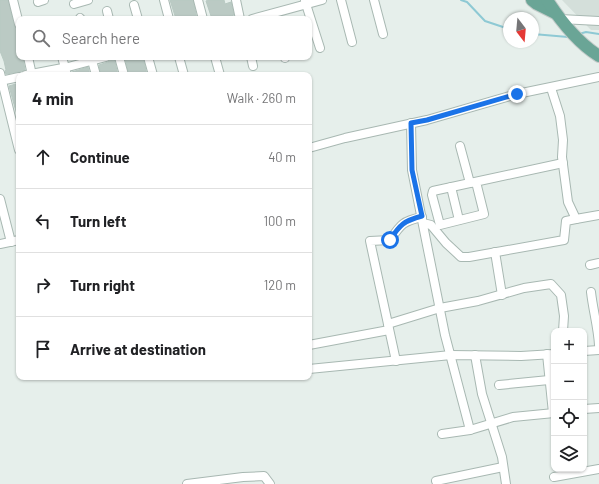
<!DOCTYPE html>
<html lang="en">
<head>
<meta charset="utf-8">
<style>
	body { margin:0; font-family:Barlow,sans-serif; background:#f6f6f6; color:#202124 }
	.controls { position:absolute; right:12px; bottom:12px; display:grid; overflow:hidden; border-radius:8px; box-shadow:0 1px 3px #0004 }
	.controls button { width:36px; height:36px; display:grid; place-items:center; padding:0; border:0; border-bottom:1px solid #e0e0e0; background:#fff; color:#202124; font:20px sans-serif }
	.compass { position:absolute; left:503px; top:12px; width:36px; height:36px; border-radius:50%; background:#fff; box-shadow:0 1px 3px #0004; rotate:164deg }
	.stop { position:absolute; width:12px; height:12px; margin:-9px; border:3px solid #1a73e8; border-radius:50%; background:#fff }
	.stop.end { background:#1a73e8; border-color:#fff; box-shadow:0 1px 4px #0008 }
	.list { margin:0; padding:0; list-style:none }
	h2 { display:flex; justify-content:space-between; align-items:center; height:52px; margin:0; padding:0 16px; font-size:17px }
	h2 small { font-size:13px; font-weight:400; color:#757577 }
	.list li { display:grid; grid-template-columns:26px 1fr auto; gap:12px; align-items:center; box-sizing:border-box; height:64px; padding:0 16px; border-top:1px solid #e0e0e0 }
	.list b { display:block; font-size:15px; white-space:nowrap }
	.list em { font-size:13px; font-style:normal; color:#757577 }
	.icon { flex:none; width:22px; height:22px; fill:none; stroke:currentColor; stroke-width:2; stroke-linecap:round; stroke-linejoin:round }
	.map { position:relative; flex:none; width:599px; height:484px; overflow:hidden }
	.search { position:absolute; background:#fff; box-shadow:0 1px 3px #0004; left:16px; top:16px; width:296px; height:44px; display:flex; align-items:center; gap:10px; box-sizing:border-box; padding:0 14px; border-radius:8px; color:#757577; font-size:15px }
	.panel { position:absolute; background:#fff; box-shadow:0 1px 3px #0004; left:16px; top:72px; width:296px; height:308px; border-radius:8px }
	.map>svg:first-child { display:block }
</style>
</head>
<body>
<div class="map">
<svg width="599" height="484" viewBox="0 0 599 484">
	<rect width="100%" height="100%" fill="#e6efeb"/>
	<path fill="#d4dfda" d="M562,0H599V30H591Z"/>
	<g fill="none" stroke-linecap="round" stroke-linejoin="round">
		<g stroke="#8ec9d4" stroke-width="2">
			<path d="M461,0L467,2L485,21L509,29"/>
			<path d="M533,34L568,37"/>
			<path d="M579,34L586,32L599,34"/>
		</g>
	</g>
	<g fill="#bbcac4" stroke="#b8c9c2">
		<path d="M0,0H8L14,25L17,29L19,36V59L23,58L25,70L21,72H18L6,74L5,71L6,70L4,61L0,51Z"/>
		<path d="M170,0H193L197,19H176Z"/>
		<path d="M208,0H224L225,4L231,2L234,15L220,19H212L206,1Z"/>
		<path d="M128,57H143L147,75H129L125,58Z"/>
		<path d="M114,58L118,75H101L99,65L108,62Z"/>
		<path d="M88,67L90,75H72V72Z"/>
		<path d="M19,83V115H17L9,86Z"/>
	</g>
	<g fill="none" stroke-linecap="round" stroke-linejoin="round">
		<defs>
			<g id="street">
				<path d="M13,0L19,24"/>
				<path d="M164,0L169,19"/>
				<path d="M198,0L203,19"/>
				<path d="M236,0L240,19"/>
				<path d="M341,0L352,42"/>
				<path d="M374,0L383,34"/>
				<path d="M305,1L320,48"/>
				<path d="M38,2L44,0"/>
				<path d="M74,4L88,0"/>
				<path d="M134,5L138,19"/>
				<path d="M107,11L109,19"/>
				<path d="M80,18L81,19"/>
				<path d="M252,19L322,0"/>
				<path d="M560,19L599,21"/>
				<path d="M28,57L32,75"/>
				<path d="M62,57L67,75"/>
				<path d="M91,57L96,75"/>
				<path d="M119,57L124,75"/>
				<path d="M148,57L153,75"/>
				<path d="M179,57L184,75"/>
				<path d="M215,57L220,75"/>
				<path d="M251,57L253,66"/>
				<path d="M285,57V58"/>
				<path d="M0,73L19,150"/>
				<path d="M26,75L68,67L106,57"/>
				<path d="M0,81L19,77"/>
				<path d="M551,88L560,116L563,140L562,157L568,202L576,219L599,215"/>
				<path d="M411,123L412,170L445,335L470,430"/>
				<path d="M460,146L470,183"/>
				<path d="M309,148L345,138L427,120L517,94L599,77"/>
				<path d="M476,182L484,214L440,225L432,195L433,191L563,163"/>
				<path d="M451,187L459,220"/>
				<path d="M0,199L11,242"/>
				<path d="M423,223L431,225L446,243L461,257H469L564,240L566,221L576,219"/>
				<path d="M0,244L19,240"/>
				<path d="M495,252L502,295"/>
				<path d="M590,265L599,263"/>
				<path d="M591,292C593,310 598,327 599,345"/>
				<path d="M388,324L440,308L478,301L524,288L551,284L561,295L564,316L563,331"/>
				<path d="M309,345L389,330"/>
				<path d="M584,351L599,350"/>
				<path d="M547,354L553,413"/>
				<path d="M475,355L482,394L502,457L506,484"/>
				<path d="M396,361L370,241L390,240C401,224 403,221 422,217"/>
				<path d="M309,369L451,355L521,356L554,354"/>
				<path d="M499,385L549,380"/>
				<path d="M584,409L599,408"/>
				<path d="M442,434L470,430L513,417L554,413"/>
				<path d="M554,477L599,469"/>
				<path d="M436,481L503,467"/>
				<path d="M187,484L243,477L264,476L270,484"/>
			</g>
			<g id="primary">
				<path d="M532,0L537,4L555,13"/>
				<path d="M547,0C560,20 578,43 599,56"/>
			</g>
		</defs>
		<use href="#street" stroke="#a8b8b2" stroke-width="10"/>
		<use href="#primary" stroke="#c2cac8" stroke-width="14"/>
		<use href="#street" stroke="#fff" stroke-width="8"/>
		<use href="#primary" stroke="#6aa596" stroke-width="12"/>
	</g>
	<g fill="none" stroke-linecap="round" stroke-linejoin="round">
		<path stroke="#1a73e8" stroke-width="5" d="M390,240C400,224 404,221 422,216L412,170L411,123L427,120L517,94"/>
	</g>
</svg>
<div class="controls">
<button>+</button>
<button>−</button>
<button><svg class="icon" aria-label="locate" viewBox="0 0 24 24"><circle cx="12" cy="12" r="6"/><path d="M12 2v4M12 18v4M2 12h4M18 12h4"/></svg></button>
<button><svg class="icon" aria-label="layers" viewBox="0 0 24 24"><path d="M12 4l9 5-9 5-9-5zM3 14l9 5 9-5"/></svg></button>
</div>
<svg class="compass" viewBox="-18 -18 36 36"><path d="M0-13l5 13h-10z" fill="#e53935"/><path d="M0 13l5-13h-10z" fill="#757577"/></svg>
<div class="stop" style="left:390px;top:240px"></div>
<div class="stop end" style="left:517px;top:94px"></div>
<div class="search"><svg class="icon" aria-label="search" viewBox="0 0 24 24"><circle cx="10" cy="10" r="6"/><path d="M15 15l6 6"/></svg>Search here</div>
<section class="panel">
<h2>4 min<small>Walk · 260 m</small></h2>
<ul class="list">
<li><svg class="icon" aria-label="ahead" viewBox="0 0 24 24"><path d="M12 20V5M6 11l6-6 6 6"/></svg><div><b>Continue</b></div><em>40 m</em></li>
<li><svg class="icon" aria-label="left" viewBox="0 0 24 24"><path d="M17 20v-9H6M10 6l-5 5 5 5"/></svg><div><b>Turn left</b></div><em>100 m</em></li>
<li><svg class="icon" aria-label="right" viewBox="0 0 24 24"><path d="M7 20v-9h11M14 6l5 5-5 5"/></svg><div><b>Turn right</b></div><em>120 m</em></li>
<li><svg class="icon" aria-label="arrive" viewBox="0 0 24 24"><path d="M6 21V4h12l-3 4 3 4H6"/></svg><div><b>Arrive at destination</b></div></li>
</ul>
</section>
</div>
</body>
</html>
